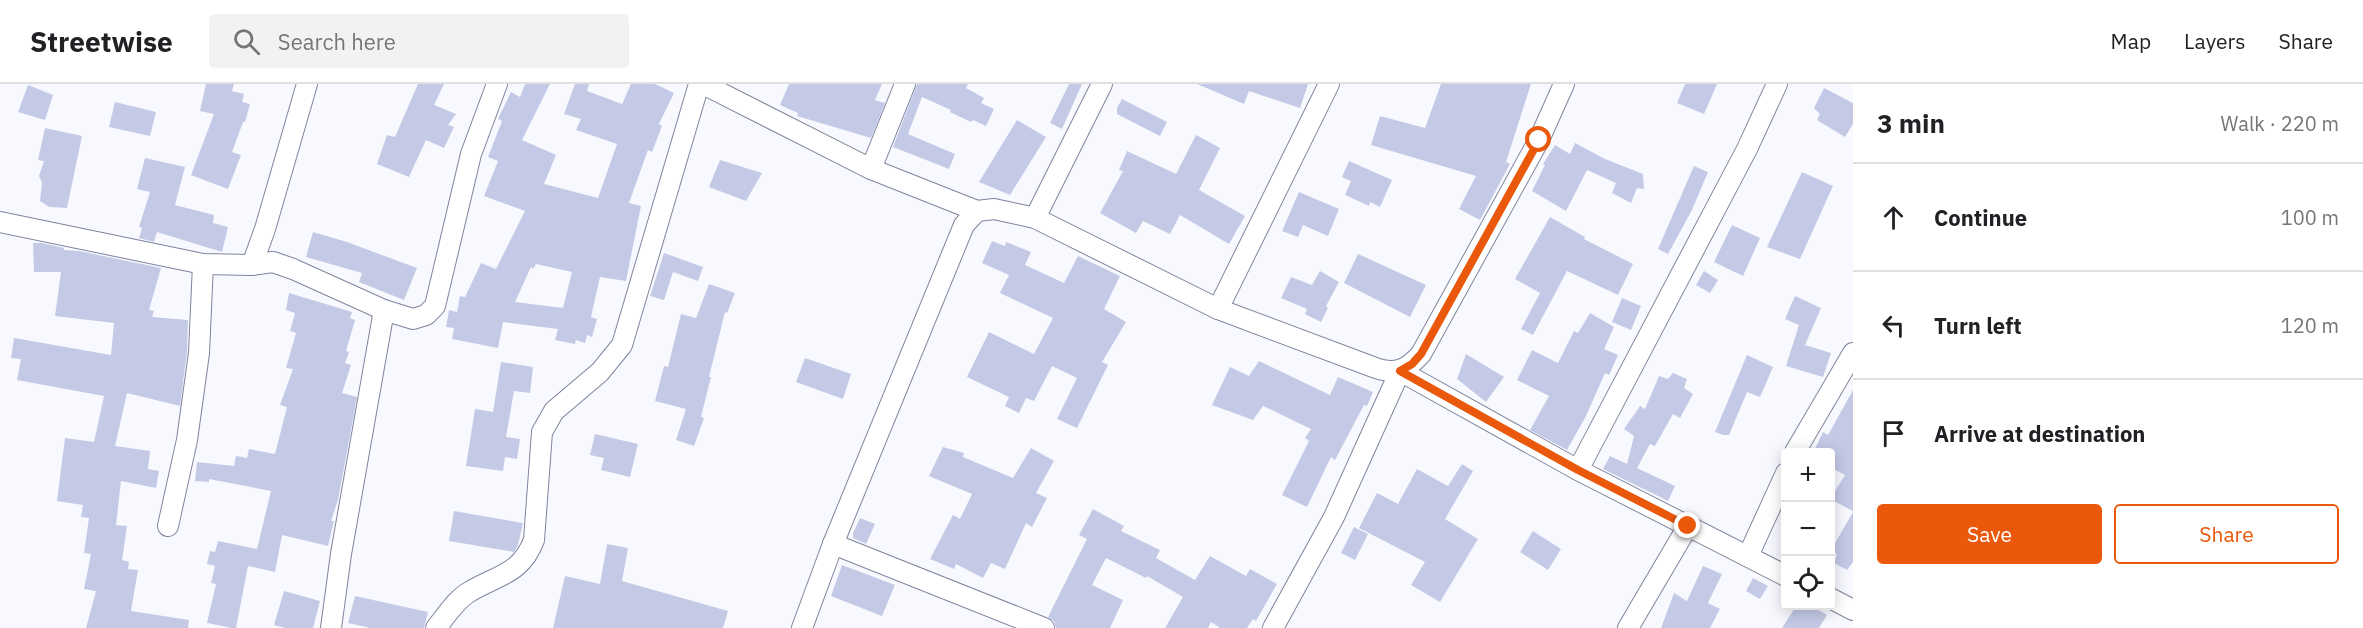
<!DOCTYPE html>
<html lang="en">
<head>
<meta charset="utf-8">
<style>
	body { margin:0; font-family:"IBM Plex Sans",sans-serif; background:#f2f2f2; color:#202124 }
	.controls { position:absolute; right:18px; bottom:18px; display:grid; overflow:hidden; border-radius:6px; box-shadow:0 3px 15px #0003 }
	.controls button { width:54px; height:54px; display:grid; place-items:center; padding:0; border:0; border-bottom:2px solid #e0e0e0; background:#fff; color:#202124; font:30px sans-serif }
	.stop { position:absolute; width:18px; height:18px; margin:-14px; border:4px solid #ea580c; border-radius:50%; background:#fff }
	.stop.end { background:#ea580c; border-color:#fff; box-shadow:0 2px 6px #0008 }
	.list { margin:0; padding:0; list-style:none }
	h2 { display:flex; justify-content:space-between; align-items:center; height:78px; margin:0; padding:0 24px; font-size:26px }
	h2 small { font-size:20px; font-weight:400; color:#757577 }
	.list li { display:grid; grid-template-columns:39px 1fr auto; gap:18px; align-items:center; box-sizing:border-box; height:108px; padding:0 24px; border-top:2px solid #e0e0e0 }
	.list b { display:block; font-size:22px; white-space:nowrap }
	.list em { font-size:20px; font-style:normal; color:#757577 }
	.actions { display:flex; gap:12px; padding:18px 24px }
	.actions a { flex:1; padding:14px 0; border:2px solid #ea580c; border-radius:6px; text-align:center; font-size:21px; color:#ea580c }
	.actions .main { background:#ea580c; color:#fff }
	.icon { flex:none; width:33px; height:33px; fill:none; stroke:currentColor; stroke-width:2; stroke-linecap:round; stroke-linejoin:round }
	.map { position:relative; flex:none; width:1853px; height:544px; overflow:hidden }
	header { display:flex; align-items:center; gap:36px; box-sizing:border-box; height:84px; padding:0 30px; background:#fff; border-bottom:2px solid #e0e0e0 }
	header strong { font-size:28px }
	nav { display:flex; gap:33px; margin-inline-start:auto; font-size:21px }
	.search { width:420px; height:54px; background:#f2f2f2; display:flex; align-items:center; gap:15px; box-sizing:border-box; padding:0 21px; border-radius:6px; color:#757577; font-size:22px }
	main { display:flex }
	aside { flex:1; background:#fff }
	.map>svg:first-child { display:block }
</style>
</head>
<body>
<header>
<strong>Streetwise</strong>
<div class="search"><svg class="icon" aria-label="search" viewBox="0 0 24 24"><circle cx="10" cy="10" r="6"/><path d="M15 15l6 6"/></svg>Search here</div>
<nav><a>Map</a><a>Layers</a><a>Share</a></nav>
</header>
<main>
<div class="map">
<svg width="1853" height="544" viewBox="0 0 1853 544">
	<rect width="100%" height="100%" fill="#f8f9ff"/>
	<g fill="#c4cae6" fill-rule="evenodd">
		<path d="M206,0H234L232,7L244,10L242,18L250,20L245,38H243L232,68L241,71L228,105L191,91L214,30L200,27Z"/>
		<path d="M418,0H444L434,21L456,30L448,41L454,43L444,64L426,56L409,93L377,80L387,51L395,53Z"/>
		<path d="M525,0H550L522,56L556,71L544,100L598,114L617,60L576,46L581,35L564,30L575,0H589L587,7L622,20L631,0H655L674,9L659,40L662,42L652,68L648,66L629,119L641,122L626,197L600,193L591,233L597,235L592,253L587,251L585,259L576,256L575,260L555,256L558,245L503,238L498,264L452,255L454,244L446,243L449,226L457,228L460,212L465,213L481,179L496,185L525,127L484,112L498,77L488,73L502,37L498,35L511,8L520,13ZM536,180L572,188L563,224L515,218L531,183L533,185Z"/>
		<path d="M789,0H882L875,16L885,19L871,54L797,32L798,29L780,21Z"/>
		<path d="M917,0H968L966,4L984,14L981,19L994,25L986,42L973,36L971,38L950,28L951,26L922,13L908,50L955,70L949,85L893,63Z"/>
		<path d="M1069,0H1082L1062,45L1050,39Z"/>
		<path d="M1197,0H1308L1300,24L1249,7L1244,20Z"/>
		<path d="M1441,0H1531L1506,78L1510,80L1480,136L1459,125L1476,92L1371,61L1380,32L1425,44Z"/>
		<path d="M1685,0H1717L1704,30L1677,19Z"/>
		<path d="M28,1L53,11L45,36L18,28Z"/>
		<path d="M1824,4L1853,19V40L1845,53L1817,36L1820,30L1814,24Z"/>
		<path d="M1122,15L1167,38L1160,52L1117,30V24Z"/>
		<path d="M115,18L156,28L150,52L109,43Z"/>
		<path d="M1017,36L1046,53L1010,111L979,98Z"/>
		<path d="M45,44L82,52L67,124L49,123L40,117L42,99L39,92L44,77L38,76Z"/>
		<path d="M1196,51L1220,64L1199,106L1245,132L1229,160L1180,131L1170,150L1143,137L1136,149L1100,129L1123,87L1119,86L1127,67L1176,90Z"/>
		<path d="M1575,59L1605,75L1643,90L1644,105L1637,104L1631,119L1612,109L1616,99L1587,86L1566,127L1532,107L1545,81L1543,80L1555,61L1570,70Z"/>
		<path d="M145,74L185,83L175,121L214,131L213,139L228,143L222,168L157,148L154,158L139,154L142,144L139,143L150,108L137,105Z"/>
		<path d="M720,76L762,89L746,117L709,103Z"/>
		<path d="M1349,77L1392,96L1380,123L1370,118L1369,122L1345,111L1351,97L1342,93Z"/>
		<path d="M1694,82L1708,88L1692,126L1668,170L1658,165Z"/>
		<path d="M1802,88L1833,102L1800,175L1767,163Z"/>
		<path d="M1299,108L1339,125L1328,152L1303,141L1298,153L1282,147Z"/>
		<path d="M1550,133L1585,153L1584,155L1633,180L1618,211L1567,187L1533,251L1521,245L1540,209L1515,195Z"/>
		<path d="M1732,141L1760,154L1743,192L1714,178Z"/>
		<path d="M313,148L347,158L417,184L404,216L359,198L362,189L306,173Z"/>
		<path d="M992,157L1005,162L1006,158L1031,168L1025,181L1064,199L1078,172L1120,192L1104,225L1126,238L1102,278L1108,281L1077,344L1057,335L1077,294L1052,282L1034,317L1026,314L1019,329L1005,322L1009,313L967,293L989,248L1034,270L1053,234L1000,209L1009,191L982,179Z"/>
		<path d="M33,159H42L64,164V166L79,167L161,184L149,226L154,227L152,233L188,236L187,268L180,322L127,309L115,362L150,367L148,385L159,387L156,404L121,397L116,441L127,442L122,476L129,478L128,485L138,486L131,527L189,536L188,544H86L96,507L84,505L91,470L84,469L89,434L81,433L83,421L57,417L65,354L94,358L104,312L17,296L21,275L11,274L14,254L111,271L114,239L55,232L61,188H34Z"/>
		<path d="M664,169L703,183L698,197L673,188L664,216L650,212Z"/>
		<path d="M1358,170L1426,201L1410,233L1344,199Z"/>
		<path d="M1320,187L1339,198L1326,222L1328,224L1321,238L1305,230L1307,225L1281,214L1291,193L1312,201Z"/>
		<path d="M1704,187L1718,196L1710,209L1696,201Z"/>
		<path d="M709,200L735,209L727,229L725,228L709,293H711L701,333L704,334L694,362L676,356L686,325L655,317L664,282L668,283L681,230L696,234Z"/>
		<path d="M289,209L352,228L350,234L355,236L346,267L349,268L345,279L351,281L342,309L357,313L338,416L331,437H334L328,462L282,451L275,488L248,482L236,544H232L207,539L216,500L211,499L215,482L207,480L210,467L215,468L218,457L257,465L271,407L209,395V398L195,397L197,378L234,382L236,372L247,374L249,365L275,370L287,323L280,321L293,285L286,284L296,249L290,247L295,229L286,226Z"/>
		<path d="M1795,212L1821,224L1805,261L1831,269L1823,293L1786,282L1799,241L1785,235Z"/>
		<path d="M1622,214L1641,222L1631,246L1612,238Z"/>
		<path d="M1590,229L1614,243L1604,265L1618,271L1609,291L1605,289L1586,332L1567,366L1530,346L1549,312L1517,296L1532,266L1558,279L1574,247L1578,249Z"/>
		<path d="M1466,270L1504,293L1486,318L1457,295Z"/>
		<path d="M1747,271L1773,283L1760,313L1747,308L1729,351H1723L1715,348Z"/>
		<path d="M805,274L851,290L843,315L796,298Z"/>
		<path d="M1259,277L1330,311L1338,293L1373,308L1367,322L1364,321L1335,376L1331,373L1307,423L1282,411L1309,357L1305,354L1311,345L1263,322L1253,336L1212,321L1230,283L1249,292Z"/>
		<path d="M501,278L533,283L530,309L514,307L506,353L520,355L517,375L505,373L503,387L466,382L475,325L493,328Z"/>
		<path d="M1673,289L1687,295L1684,304L1693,310L1680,334L1673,330L1655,362L1650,360L1637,384L1675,402L1668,417L1603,385L1610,372L1627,380L1634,352L1624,345L1640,322L1645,325L1659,292L1668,295Z"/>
		<path d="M1853,306V427L1830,415L1845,391L1830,383V369H1813L1823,348L1828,351Z"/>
		<path d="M595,350L638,360L630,393L601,386L604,374L590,371Z"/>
		<path d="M943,363L964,369L963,373L1013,394L1031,364L1054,377L1036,409L1047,414L1032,443L1026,439L1005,485L991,479L983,494L956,480L954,485L930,475L953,431L960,435L972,410L929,392Z"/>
		<path d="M1462,380L1473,387L1445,435L1478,455L1440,518L1411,501L1425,478L1359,444L1377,409L1398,420L1417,385L1448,402Z"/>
		<path d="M1093,425L1124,442L1121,447L1160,466L1156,474L1195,496L1210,472L1246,492L1250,485L1277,500L1256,537L1253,535L1247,544H1220L1211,538L1208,544H1165L1183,513L1147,492L1146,494L1106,474L1092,501L1123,516L1110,544H1056L1054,537L1048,533L1087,455L1079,451Z"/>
		<path d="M454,427L523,439L518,461L514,468L449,457Z"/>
		<path d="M1853,428V478L1847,486L1834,479L1837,470L1831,466Z"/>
		<path d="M860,434L875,440L866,460L853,454V449Z"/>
		<path d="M1354,443L1368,450L1355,476L1341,469Z"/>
		<path d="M1533,447L1561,465L1548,486L1520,468Z"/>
		<path d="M607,460L628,464L622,497L728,527L723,544H553L565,492L600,500Z"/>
		<path d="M842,481L895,501L882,532L831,512Z"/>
		<path d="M1703,482L1722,490L1708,519L1720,525L1710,544H1661L1674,509L1687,517Z"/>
		<path d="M1753,494L1768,502L1760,515L1746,507Z"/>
		<path d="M284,507L320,517L313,544H285L274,541Z"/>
		<path d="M355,512L428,528L424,544H370L348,539Z"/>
		<path d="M1796,522H1811L1827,531L1819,544H1782Z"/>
	</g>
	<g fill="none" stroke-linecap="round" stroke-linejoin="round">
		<defs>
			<g id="minor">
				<path d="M703,0L871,85L977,127"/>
				<path d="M871,85L905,0"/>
				<path d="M1035,134L1102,0"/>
				<path d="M0,138L203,180L252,181L273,178L293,185L384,226L413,235L426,231L435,222L471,70L497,0"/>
				<path d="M252,181L265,145L307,0"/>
				<path d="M1218,225L1329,0"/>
				<path d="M1795,368L1853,269"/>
				<path d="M1578,386L1747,65L1777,0"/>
				<path d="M168,442L187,356L199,269L203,180"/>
				<path d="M833,460L1044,544"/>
				<path d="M1748,472L1786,389"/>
				<path d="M1830,514L1853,526"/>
				<path d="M331,544L341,470L384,226"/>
				<path d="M436,544C446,532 457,514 471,507C498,491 521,490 534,456L542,348L554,327L600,288L622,261L699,0"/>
				<path d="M802,544L833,460L964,141L977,127L994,125L1035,134L1218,225L1373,283C1394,291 1406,287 1421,270L1539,56L1564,0"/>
				<path d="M1273,544L1334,433L1400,287L1578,386L1786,492"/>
				<path d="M1628,544L1688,442"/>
			</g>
		</defs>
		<use href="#minor" stroke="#7f849e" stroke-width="22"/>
		<use href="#minor" stroke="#fff" stroke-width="20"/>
	</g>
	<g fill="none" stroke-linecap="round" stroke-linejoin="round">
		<path stroke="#ea580c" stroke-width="8" d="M1539,56L1421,270L1412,280L1400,287L1578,386L1688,442"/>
	</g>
</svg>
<div class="controls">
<button>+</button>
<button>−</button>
<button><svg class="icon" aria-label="locate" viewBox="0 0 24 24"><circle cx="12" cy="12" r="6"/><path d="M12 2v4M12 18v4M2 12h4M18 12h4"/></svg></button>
</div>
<div class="stop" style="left:1539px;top:56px"></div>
<div class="stop end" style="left:1688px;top:442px"></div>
</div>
<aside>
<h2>3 min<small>Walk · 220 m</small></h2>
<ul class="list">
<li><svg class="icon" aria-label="ahead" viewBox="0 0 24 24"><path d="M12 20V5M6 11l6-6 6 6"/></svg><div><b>Continue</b></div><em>100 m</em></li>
<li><svg class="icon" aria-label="left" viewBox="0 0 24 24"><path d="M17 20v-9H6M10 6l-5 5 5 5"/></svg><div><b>Turn left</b></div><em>120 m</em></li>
<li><svg class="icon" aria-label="arrive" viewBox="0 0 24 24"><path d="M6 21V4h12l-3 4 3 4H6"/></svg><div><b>Arrive at destination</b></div></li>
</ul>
<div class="actions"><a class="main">Save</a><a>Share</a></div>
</aside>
</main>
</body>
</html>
